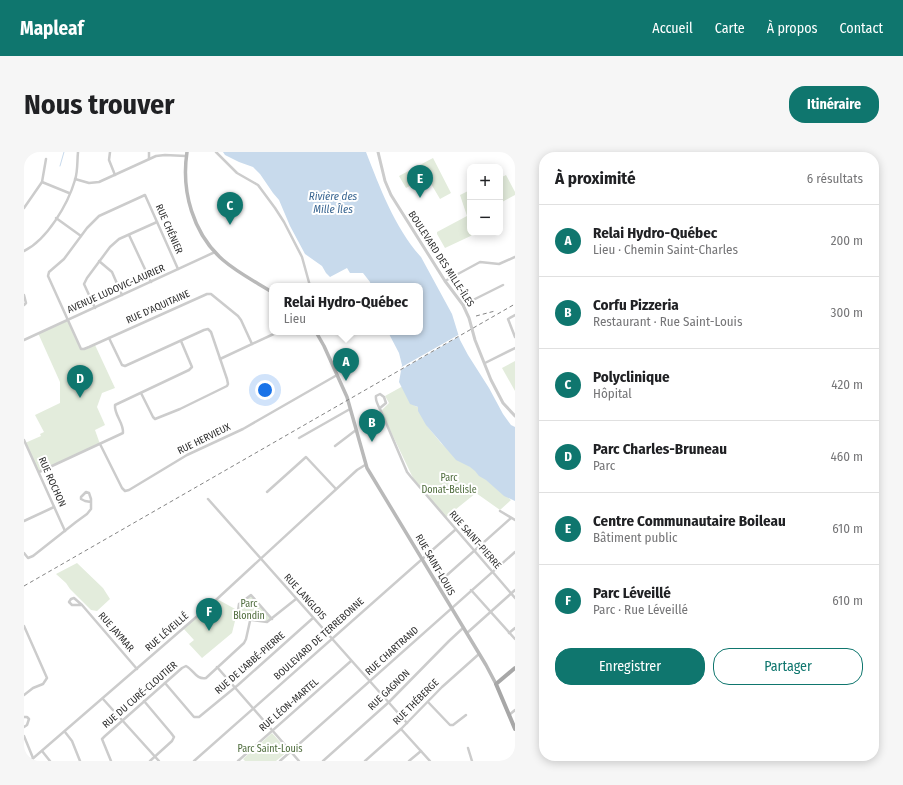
<!DOCTYPE html>
<html lang="fr">
<head>
<meta charset="utf-8">
<style>
	body { margin:0; font-family:"Fira Sans Condensed",sans-serif; background:#f6f6f6; color:#202124 }
	.controls { position:absolute; right:12px; top:12px; display:grid; overflow:hidden; border-radius:8px; box-shadow:0 2px 10px #0003 }
	.controls button { width:36px; height:36px; display:grid; place-items:center; padding:0; border:0; border-bottom:1px solid #e0e0e0; background:#fff; color:#202124; font:20px sans-serif }
	.you { position:absolute; left:241px; top:238px; width:14px; height:14px; margin:-10px; border:3px solid #fff; border-radius:50%; background:#1a73e8; box-shadow:0 0 0 6px #1a73e833 }
	.badge { display:grid; place-items:center; width:26px; height:26px; border-radius:50%; background:#0f766e; color:#fff; font-size:13px; font-weight:700 }
	.pin { position:absolute; translate:-50% -33px; filter:drop-shadow(0 1px 2px #0008) }
	.pin::after { content:''; position:absolute; top:21px; width:14px; height:12px; background:inherit; clip-path:polygon(0 0,100% 0,50% 100%) }
	.popup { position:absolute; left:245px; top:131px; width:154px; height:52px; box-sizing:border-box; display:grid; place-content:center; border-radius:8px; background:#fff; filter:drop-shadow(0 1px 3px #0005); font-size:13px; white-space:nowrap; color:#757577 }
	.popup b { font-size:15px; color:#202124 }
	.popup::after { content:''; position:absolute; left:50%; top:100%; margin-left:-8px; border:8px solid transparent; border-top-color:#fff }
	.list { margin:0; padding:0; list-style:none }
	h2 { display:flex; justify-content:space-between; align-items:center; height:52px; margin:0; padding:0 16px; font-size:17px }
	h2 small { font-size:13px; font-weight:400; color:#757577 }
	.list li { display:grid; grid-template-columns:26px 1fr auto; gap:12px; align-items:center; box-sizing:border-box; height:72px; padding:0 16px; border-top:1px solid #e0e0e0 }
	.list b { display:block; font-size:15px; white-space:nowrap }
	.list p { margin:0; font-size:13px; white-space:nowrap; color:#757577 }
	.list em { font-size:13px; font-style:normal; color:#757577 }
	.actions { display:flex; gap:8px; padding:12px 16px }
	.actions a { flex:1; padding:9px 0; border:1px solid #0f766e; border-radius:16px; text-align:center; font-size:14px; color:#0f766e }
	.actions .main { background:#0f766e; color:#fff }
	.map { position:relative; flex:none; width:491px; height:609px; overflow:hidden; border-radius:16px }
	header { display:flex; align-items:center; gap:24px; box-sizing:border-box; height:56px; padding:0 20px; background:#0f766e; color:#fff }
	header strong { font-size:19px }
	nav { display:flex; gap:22px; margin-inline-start:auto; font-size:14px }
	.intro { display:flex; align-items:center; justify-content:space-between; box-sizing:border-box; height:96px; padding:0 24px }
	h1 { margin:0; font-size:28px }
	.button { padding:10px 18px; border-radius:16px; background:#0f766e; color:#fff; font-size:14px; font-weight:700 }
	main { display:flex; gap:24px; padding:0 24px }
	aside { flex:1; background:#fff; border-radius:16px; box-shadow:0 2px 10px #0003 }
	.map>svg:first-child { display:block }
</style>
</head>
<body>
<header>
<strong>Mapleaf</strong>
<nav><a>Accueil</a><a>Carte</a><a>À propos</a><a>Contact</a></nav>
</header>
<div class="intro"><h1>Nous trouver</h1><a class="button">Itinéraire</a></div>
<main>
<div class="map">
<svg width="491" height="609" viewBox="0 0 491 609">
	<rect width="100%" height="100%" fill="#fff"/>
	<g fill="#e3ecdc">
		<path d="M409,6L427,41L416,47L403,25L382,36L375,24Z"/>
		<path d="M482,23L491,40V43L476,51V26Z"/>
		<path d="M446,38V81H453L421,96L413,82V80L443,64L436,43Z"/>
		<path d="M43,168L57,197L71,193L91,236L78,241L73,255L81,273L71,278L76,292L15,320L1,291L17,284L16,282L20,280L11,263L36,251V230L14,181Z"/>
		<path d="M491,209V239L478,216Z"/>
		<path d="M379,234L391,254L394,255L404,275L417,291L437,309L450,317L487,348L476,358L452,341L421,366L389,326L357,259L365,251L361,244Z"/>
		<path d="M53,411L79,436L86,447L73,459L67,458L46,437L42,431L32,422Z"/>
		<path d="M227,443L248,467L243,470L213,466L211,469L208,481L178,506L165,492L170,488L159,476L193,447L213,458L215,452Z"/>
		<path d="M248,581L264,599L252,609H221L219,607Z"/>
	</g>
	<path fill="#c8daec" d="M199,0H342C356,36 371,76 397,105L428,162L436,188L444,203L465,236L479,262L487,273L491,275V349L480,344L462,328L455,324L451,319L446,315L432,308L402,273L394,259V255L386,252L375,230L378,213L375,201L364,180H396V134H347L346,130L339,121H326L323,116L306,125L302,121L298,114L281,102L266,74L255,48L249,41L236,22L229,15L215,10L201,3Z"/>
	<path fill="#fff" d="M436,182V184L375,219L376,216Z"/>
	<g fill="none" stroke-linecap="round" stroke-linejoin="round">
		<path stroke="#c8daec" stroke-width="1" d="M36,14L40,0"/>
		<g stroke="#ccc" stroke-width="2.5">
			<path d="M86,0L85,8L91,23"/>
			<path d="M125,0V7"/>
			<path d="M192,0L213,21L234,33L251,56L260,70L278,105L286,134"/>
			<path d="M51,27L65,31L75,30L132,4L141,3L162,4"/>
			<path d="M18,30L45,41"/>
			<path d="M0,56L18,30L22,7"/>
			<path d="M32,66L57,84"/>
			<path d="M105,83L127,130"/>
			<path d="M0,99C23,88 44,52 51,28C54,19 53,9 54,0"/>
			<path d="M75,109L88,120L98,143"/>
			<path d="M154,117L121,43L75,64L63,76L40,107L25,120L24,124L57,197H60L65,195L183,142H187L214,164L217,168L228,192"/>
			<path d="M421,129L456,110L475,112L491,105"/>
			<path d="M0,143L2,151L0,153"/>
			<path d="M439,153L479,133"/>
			<path d="M71,156L60,132L63,126L86,95L95,87L133,70"/>
			<path d="M491,163L484,167L491,185"/>
			<path d="M85,186L98,213L101,214L180,178L184,177L187,180L203,227L204,232L203,234L156,257L131,267L129,265L117,241"/>
			<path d="M0,188L191,100"/>
			<path d="M196,207L254,180"/>
			<path d="M461,211L491,196"/>
			<path d="M356,256L362,251L360,245L356,242L352,244C351,249 355,255 357,259L383,320L387,325L491,446"/>
			<path d="M275,286L326,257"/>
			<path d="M0,288L41,379"/>
			<path d="M76,292L98,336L101,339L105,338L163,303L219,277L313,223"/>
			<path d="M311,294L332,278"/>
			<path d="M15,320L99,281C100,271 90,263 91,253L165,218L168,215L157,189"/>
			<path d="M243,340L282,305L312,337"/>
			<path d="M184,347L383,571"/>
			<path d="M476,359L491,368"/>
			<path d="M0,369L30,355"/>
			<path d="M0,401L4,406L9,404L52,370L63,362L67,357V347L65,341L62,340L57,345V347L61,349L67,350"/>
			<path d="M413,432L487,366"/>
			<path d="M447,438L491,487"/>
			<path d="M58,453H48L45,450L47,447L50,446L58,453L113,517"/>
			<path d="M248,467L227,443L215,452L213,466L243,470L272,447"/>
			<path d="M0,474L23,526L19,532L9,536L0,543"/>
			<path d="M443,481L491,438"/>
			<path d="M485,481L491,476"/>
			<path d="M193,515L275,609"/>
			<path d="M141,531L170,565H175L214,533L289,466"/>
			<path d="M79,547L135,609"/>
			<path d="M120,549L147,581L150,585L148,589L126,609"/>
			<path d="M404,550L426,573H429L442,563"/>
			<path d="M485,563L491,558"/>
			<path d="M0,565H3L5,567L3,573L0,575"/>
			<path d="M377,577L406,609"/>
			<path d="M41,580L48,589L56,609"/>
			<path d="M0,584L9,606"/>
			<path d="M444,596L448,609"/>
			<path d="M18,599L26,609"/>
			<path d="M6,609L193,447L333,318L341,313"/>
			<path d="M87,609L78,587L81,584L158,516L162,514C170,518 172,528 182,526L220,491L222,487L226,469"/>
			<path d="M170,609L431,378"/>
			<path d="M214,609L327,509"/>
			<path d="M256,609L491,400"/>
			<path d="M299,609L365,550L425,489L439,476"/>
			<path d="M341,609L377,577L418,535L455,502"/>
			<path d="M385,609L397,599"/>
		</g>
		<path stroke="#ccc" stroke-width="3" d="M354,0L361,29L367,43L421,129L439,153L445,166L451,188L467,228L479,251L491,264"/>
		<g stroke="#b9b9b9" stroke-width="3.5">
			<path d="M163,0C157,39 169,82 199,108C214,121 232,130 248,140"/>
			<path d="M292,180L300,194L323,245L343,316L462,513L472,532"/>
		</g>
		<path stroke="#a7a7a7" stroke-width="4" d="M491,516L472,532L491,577"/>
		<g stroke="#848484" stroke-width="1" stroke-dasharray="4 3" stroke-linecap="butt">
			<path d="M452,164L471,159"/>
			<path d="M0,434L491,152"/>
		</g>
	</g>
	<g text-anchor="middle" dominant-baseline="central" stroke-width="4" stroke-linejoin="round" paint-order="stroke">
		<g font-size="10" fill="#2f2f2f" stroke="#fff">
			<text transform="translate(145 77) rotate(66)">RUE CHÉNIER</text>
			<text transform="translate(417 107) rotate(57)">BOULEVARD DES MILLE-ÎLES</text>
			<text transform="translate(92 137) rotate(-24)">AVENUE LUDOVIC-LAURIER</text>
			<text transform="translate(134 155) rotate(-24)">RUE D'AQUITAINE</text>
			<text transform="translate(180 287) rotate(-26)">RUE HERVIEUX</text>
			<text transform="translate(28 330) rotate(66)">RUE ROCHON</text>
			<text transform="translate(451 388) rotate(49)">RUE SAINT-PIERRE</text>
			<text transform="translate(411 413) rotate(60)">RUE SAINT-LOUIS</text>
			<text transform="translate(281 445) rotate(48)">RUE LANGLOIS</text>
			<text transform="translate(92 480) rotate(49)">RUE JAYMAR</text>
			<text transform="translate(143 480) rotate(-41)">RUE LÉVEILLÉ</text>
			<text transform="translate(295 487) rotate(-42)">BOULEVARD DE TERREBONNE</text>
			<text transform="translate(368 499) rotate(-42)">RUE CHARTRAND</text>
			<text transform="translate(226 511) rotate(-41)">RUE DE L'ABBÉ-PIERRE</text>
			<text transform="translate(365 538) rotate(-44)">RUE GAGNON</text>
			<text transform="translate(116 543) rotate(-41)">RUE DU CURÉ-CLOUTIER</text>
			<text transform="translate(392 550) rotate(-45)">RUE THÉBERGE</text>
			<text transform="translate(265 553) rotate(-41)">RUE LÉON-MARTEL</text>
		</g>
		<g font-size="10" fill="#4d6b3b" stroke="#fff">
			<text x="425" y="326">Parc<tspan x="425" dy="12">Donat-Belisle</tspan></text>
			<text x="225" y="452">Parc<tspan x="225" dy="12">Blondin</tspan></text>
			<text x="246" y="597">Parc Saint-Louis</text>
		</g>
		<g font-size="11" font-style="italic" fill="#3b6792" stroke="#fff">
			<text x="309" y="44">Rivière des<tspan x="309" dy="13">Mille Îles</tspan></text>
		</g>
	</g>
</svg>
<div class="controls">
<button>+</button>
<button>−</button>
</div>
<div class="you"></div>
<div class="pin badge" style="left:322px;top:229px">A</div>
<div class="popup"><b>Relai Hydro-Québec</b>Lieu</div>
<div class="pin badge" style="left:348px;top:290px">B</div>
<div class="pin badge" style="left:206px;top:73px">C</div>
<div class="pin badge" style="left:56px;top:246px">D</div>
<div class="pin badge" style="left:396px;top:46px">E</div>
<div class="pin badge" style="left:185px;top:479px">F</div>
</div>
<aside>
<h2>À proximité<small>6 résultats</small></h2>
<ul class="list">
<li><span class="badge">A</span><div><b>Relai Hydro-Québec</b><p>Lieu · Chemin Saint-Charles</p></div><em>200 m</em></li>
<li><span class="badge">B</span><div><b>Corfu Pizzeria</b><p>Restaurant · Rue Saint-Louis</p></div><em>300 m</em></li>
<li><span class="badge">C</span><div><b>Polyclinique</b><p>Hôpital</p></div><em>420 m</em></li>
<li><span class="badge">D</span><div><b>Parc Charles-Bruneau</b><p>Parc</p></div><em>460 m</em></li>
<li><span class="badge">E</span><div><b>Centre Communautaire Boileau</b><p>Bâtiment public</p></div><em>610 m</em></li>
<li><span class="badge">F</span><div><b>Parc Léveillé</b><p>Parc · Rue Léveillé</p></div><em>610 m</em></li>
</ul>
<div class="actions"><a class="main">Enregistrer</a><a>Partager</a></div>
</aside>
</main>
</body>
</html>
